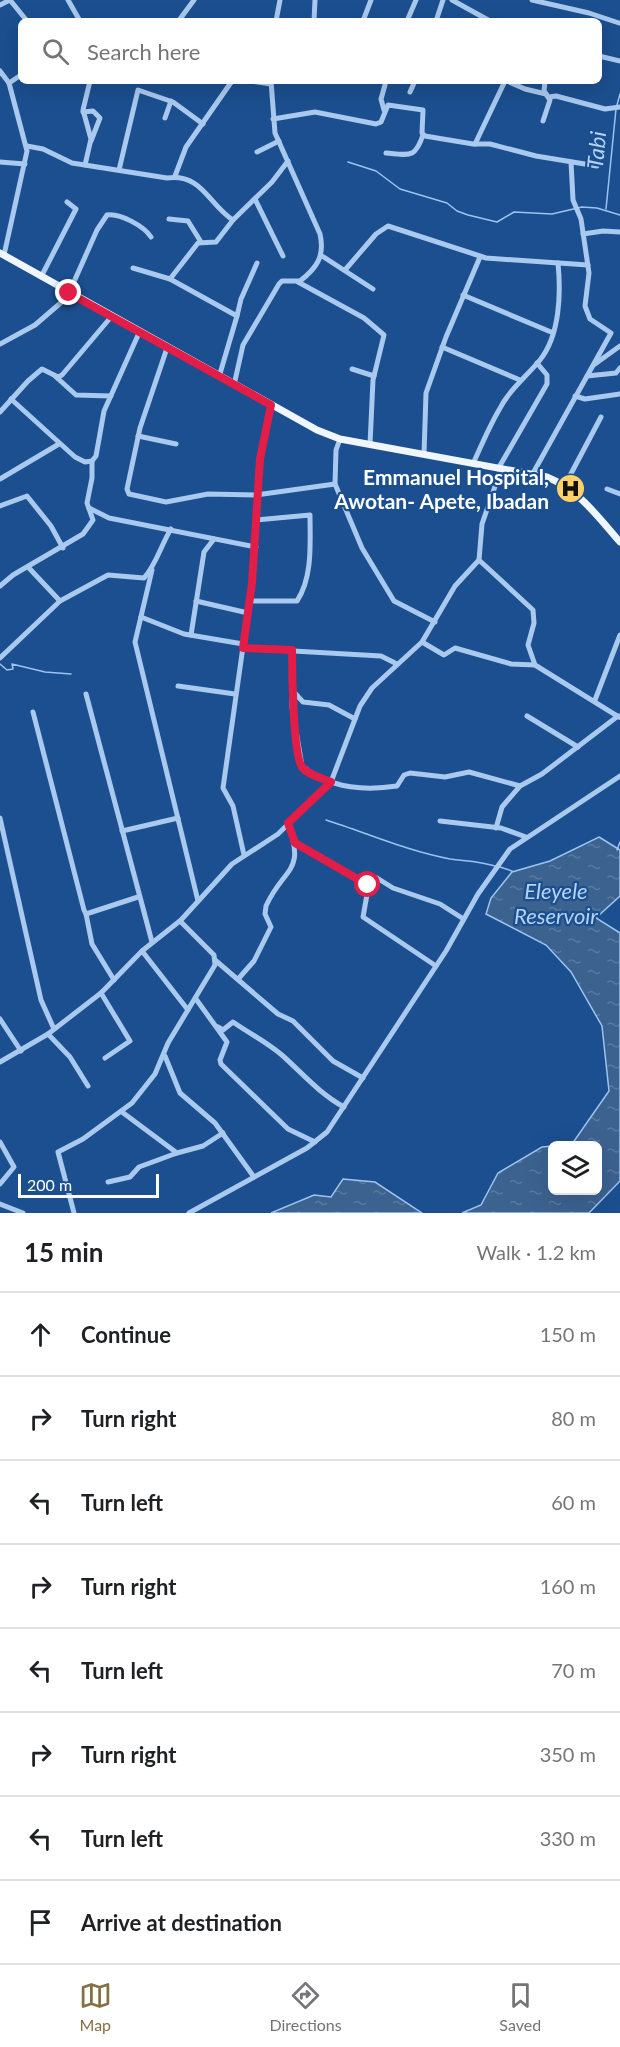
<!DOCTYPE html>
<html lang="en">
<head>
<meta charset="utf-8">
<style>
	body { margin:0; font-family:Lato,sans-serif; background:#f6f6f6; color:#202124 }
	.controls { position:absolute; right:18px; bottom:18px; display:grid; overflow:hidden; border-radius:9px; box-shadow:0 6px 24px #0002 }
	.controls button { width:54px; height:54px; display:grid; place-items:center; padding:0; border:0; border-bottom:2px solid #e0e0e0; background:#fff; color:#202124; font:30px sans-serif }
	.scale { position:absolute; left:18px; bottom:15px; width:141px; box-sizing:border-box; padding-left:6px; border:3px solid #fff; border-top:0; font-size:16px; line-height:21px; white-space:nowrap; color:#fff; -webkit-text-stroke:4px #1b4f8f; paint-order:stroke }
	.stop { position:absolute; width:18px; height:18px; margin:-14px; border:4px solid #e11d48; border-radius:50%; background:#fff }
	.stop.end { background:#e11d48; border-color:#fff; box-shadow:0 2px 6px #0008 }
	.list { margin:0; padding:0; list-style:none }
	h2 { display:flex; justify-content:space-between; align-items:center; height:78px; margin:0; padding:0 24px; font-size:26px }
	h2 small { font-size:20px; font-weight:400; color:#757577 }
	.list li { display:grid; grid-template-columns:39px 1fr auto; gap:18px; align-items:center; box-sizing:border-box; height:84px; padding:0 24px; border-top:2px solid #e0e0e0 }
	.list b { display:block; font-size:22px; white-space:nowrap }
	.list em { font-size:20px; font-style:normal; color:#757577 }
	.icon { flex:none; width:33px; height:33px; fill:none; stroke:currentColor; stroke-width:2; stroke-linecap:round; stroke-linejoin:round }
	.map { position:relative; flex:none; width:620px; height:1213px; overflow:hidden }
	.search { position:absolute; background:#fff; box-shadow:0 6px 24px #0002; left:18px; right:18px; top:18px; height:66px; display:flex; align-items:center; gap:15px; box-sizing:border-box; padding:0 21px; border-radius:9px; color:#757577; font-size:22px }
	.sheet { height:750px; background:#fff }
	nav { display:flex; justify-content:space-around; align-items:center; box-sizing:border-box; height:84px; border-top:2px solid #e0e0e0; background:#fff; font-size:16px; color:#757577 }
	nav a { display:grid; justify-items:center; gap:3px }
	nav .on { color:#847042 }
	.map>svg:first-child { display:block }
</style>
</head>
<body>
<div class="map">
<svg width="620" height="1213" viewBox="0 0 620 1213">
	<defs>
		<pattern id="water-ripples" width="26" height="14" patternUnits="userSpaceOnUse" patternTransform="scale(1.5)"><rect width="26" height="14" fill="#3c6290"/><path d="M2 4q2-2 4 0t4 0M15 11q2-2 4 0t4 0" fill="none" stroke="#597aa1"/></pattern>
	</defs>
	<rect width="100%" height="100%" fill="#1b4f8f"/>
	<g fill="url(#water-ripples)" stroke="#9cc4f0" stroke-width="1.5">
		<path d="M599,837L620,850V896L596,918L620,933V1181L589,1213H462L481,1205L498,1173L542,1147L552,1146V1190H598V1146L560,1145L572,1144L609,1091L602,1026L571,972L546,945L486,914L491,898L512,872L550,861Z"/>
		<path d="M343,1179L375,1182L422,1213H271L314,1195L331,1197Z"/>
	</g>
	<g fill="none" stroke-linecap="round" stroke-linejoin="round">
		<g stroke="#9cc4f0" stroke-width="1.5">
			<path d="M617,105L620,94"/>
			<path d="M348,162L376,171L400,189L447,203L457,211L468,215L497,222L514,212L552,214L582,207L597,208L620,215"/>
			<path d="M606,209L616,109"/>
			<path d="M0,664L7,670L13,669L12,664L45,672L71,674"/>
			<path d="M326,820C367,833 407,851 450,859C465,861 480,861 495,866"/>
			<path d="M617,850L620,842"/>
			<path d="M500,867L512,871"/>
		</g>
		<g stroke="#a9c9ee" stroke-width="5">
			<path d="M68,0L80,21"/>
			<path d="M452,0L490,21"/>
			<path d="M532,0L589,13L619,23"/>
			<path d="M0,5L10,0L27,21"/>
			<path d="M180,19L194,0"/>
			<path d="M276,21L280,0"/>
			<path d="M314,21L315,0"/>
			<path d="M363,21L371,0"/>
			<path d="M407,21L416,0"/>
			<path d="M436,21L443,0"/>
			<path d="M599,56L620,61"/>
			<path d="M0,71L9,83"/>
			<path d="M251,81L271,84"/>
			<path d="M507,81L525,89L546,94"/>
			<path d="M410,92L415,81"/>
			<path d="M549,97L556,96L605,109L620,107"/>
			<path d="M384,110L381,99L385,85"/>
			<path d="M83,112L93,111L100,118L91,141"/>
			<path d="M165,118L171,101"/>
			<path d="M273,119L315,112L376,124L381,122L388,105L423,110L422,133L425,136L473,144H490L536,156L597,166"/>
			<path d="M543,121L550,100L544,91L545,81"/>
			<path d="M475,144L505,81"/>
			<path d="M27,146L43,149L72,163L167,178C202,173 209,205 233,220L272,182L288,161"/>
			<path d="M257,152L279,141"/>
			<path d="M386,153C409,155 415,159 423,135"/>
			<path d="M0,162L25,164"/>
			<path d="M85,165L91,139L83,110L90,81"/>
			<path d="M119,170L138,90L173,102L203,124"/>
			<path d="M175,176L186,147L232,81"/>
			<path d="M255,199L283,256"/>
			<path d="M169,219L188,221L201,242"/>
			<path d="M583,234L603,231L620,232"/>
			<path d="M4,255L27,151L9,83L21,75"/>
			<path d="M322,256L373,289"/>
			<path d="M133,268L170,279L237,316L219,377"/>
			<path d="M345,270L376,234L388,226L486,258L588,265"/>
			<path d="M41,277L76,209L67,202"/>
			<path d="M170,279L198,243L216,242L233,220"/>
			<path d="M298,282L364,318L384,335L373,380L370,444"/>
			<path d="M69,293L97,230L107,215C120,213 144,226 151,237"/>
			<path d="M463,295L551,332"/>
			<path d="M237,316L241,299L257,263"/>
			<path d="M0,344L35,325L71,294"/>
			<path d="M442,347L520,380"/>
			<path d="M167,348L140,428L127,489L129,494L166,502L208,494L256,495L335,484"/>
			<path d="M595,364L620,346"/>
			<path d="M352,369L374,376"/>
			<path d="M55,376L76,395L111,396"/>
			<path d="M587,376L616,373L620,368"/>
			<path d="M234,385L243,345L279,284L282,281H300C317,268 325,256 320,234L275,133L271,81"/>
			<path d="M575,396L585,399L620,394"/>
			<path d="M11,399L75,457L85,462L92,461L96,456L104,411L139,333"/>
			<path d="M0,412L28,381L42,369L58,377L62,375L111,317"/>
			<path d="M138,436L176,444"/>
			<path d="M340,439L336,450L335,484L362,548L394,601L435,622"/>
			<path d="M424,454L426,393L446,337L480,257"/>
			<path d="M473,464C481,446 489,427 499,410C509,390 526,377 540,360C560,335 561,293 558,263"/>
			<path d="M498,469L547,384V375L537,363"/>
			<path d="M501,469L482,524L479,560L533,610L534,623L528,645L535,665L619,717"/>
			<path d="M532,475L611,333L590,319L585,306L589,273L581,219L573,200L571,162"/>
			<path d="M0,479L59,444"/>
			<path d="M565,485L601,417"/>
			<path d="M607,489L620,494"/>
			<path d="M0,506L27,496L51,526L63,548"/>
			<path d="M89,508L109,518L256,547"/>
			<path d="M28,567L60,601"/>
			<path d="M152,570L135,642L198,901"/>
			<path d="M0,586L13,575L83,534L93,520L87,503L92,478V461"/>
			<path d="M196,601L248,613"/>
			<path d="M250,601H297C313,577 310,542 310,515L256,520"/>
			<path d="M141,617L184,634L243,644"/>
			<path d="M191,635L204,552L214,539"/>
			<path d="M422,642L444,655L455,648L511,664L535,665"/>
			<path d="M243,648L381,656L397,664"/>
			<path d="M292,650V707L302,766C329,788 364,791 397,786L404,775L410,773L445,777L469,772L520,786L542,774L618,716"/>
			<path d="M0,658L60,601L108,575L144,578C156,565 161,545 171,529"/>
			<path d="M178,686L235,694"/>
			<path d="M292,690L303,702L329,705L355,719"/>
			<path d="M86,694L152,942"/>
			<path d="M595,700L620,635"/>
			<path d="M33,712L84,910L86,914L138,897"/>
			<path d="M527,716L578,747"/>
			<path d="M0,818L41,1000L54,1029"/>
			<path d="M440,821L501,828L526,837"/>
			<path d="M496,828L502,807L520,786"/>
			<path d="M122,831L178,818"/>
			<path d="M295,843L367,884L368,889L363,917L436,966"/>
			<path d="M244,855L233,806L223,788L252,583L259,459L271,405"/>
			<path d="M377,878L393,888L440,904L462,918"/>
			<path d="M86,914L92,944L114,980"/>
			<path d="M142,951L188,1010"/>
			<path d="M215,960L278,1014L293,1021L333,1061L363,1078"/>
			<path d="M239,978L254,961L271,927L265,914L266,906C284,866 306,874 288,823"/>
			<path d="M101,993L130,1041L105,1058"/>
			<path d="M196,999L227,1042L220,1060L221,1064L288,1129L315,1142"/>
			<path d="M0,1019L21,1051"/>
			<path d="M218,1027L223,1030L233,1022C250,1034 267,1042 283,1056C303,1074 320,1094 344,1107"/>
			<path d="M48,1034L70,1057L88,1086"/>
			<path d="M165,1056L180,1093L215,1123L254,1177"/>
			<path d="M0,1062L48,1034L101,993L142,951L181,920L232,864L278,834L331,782L360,706L372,688L422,642L455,586L479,560"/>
			<path d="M122,1112L177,1153L203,1146L223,1133"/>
			<path d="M0,1142L14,1167L0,1184"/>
			<path d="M108,1182L130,1177L139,1167L177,1153"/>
			<path d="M0,1204L23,1213"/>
			<path d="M74,1213L58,1152L83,1139L132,1103L155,1074L168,1043L215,965L214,955L180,921"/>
			<path d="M189,1213L307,1148L327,1132L446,951L478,894L510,849L620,776"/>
		</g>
		<path stroke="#f0f6ff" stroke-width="7" d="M0,253L317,430L340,439L547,477C579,490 598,517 620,542"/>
	</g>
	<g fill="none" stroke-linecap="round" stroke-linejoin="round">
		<path stroke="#e11d48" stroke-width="8" d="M69,293L271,405L260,459L252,583L243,648L292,650C292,669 293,755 302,767C308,775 322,778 331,782L288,823L295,843L368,885"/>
	</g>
	<defs>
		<symbol id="hospital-disc" viewBox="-11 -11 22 22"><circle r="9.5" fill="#ffd166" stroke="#1b4f8f"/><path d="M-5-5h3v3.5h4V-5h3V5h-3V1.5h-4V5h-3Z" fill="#111"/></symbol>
	</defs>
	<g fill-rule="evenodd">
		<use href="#hospital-disc" x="554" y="472" width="33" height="33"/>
	</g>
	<g text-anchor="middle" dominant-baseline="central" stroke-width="4.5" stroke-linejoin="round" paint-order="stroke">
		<g font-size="21" font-weight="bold" fill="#fff" stroke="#1b4f8f" text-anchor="end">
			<text x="549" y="476">Emmanuel Hospital,<tspan x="549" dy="24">Awotan- Apete, Ibadan</tspan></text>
		</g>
		<g font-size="22" font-style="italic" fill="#b5d3f5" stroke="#1b4f8f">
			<text transform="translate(596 150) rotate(-85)">Tabi</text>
			<text x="556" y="890">Eleyele<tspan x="556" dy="25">Reservoir</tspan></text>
		</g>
	</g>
</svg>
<div class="controls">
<button><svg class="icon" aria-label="layers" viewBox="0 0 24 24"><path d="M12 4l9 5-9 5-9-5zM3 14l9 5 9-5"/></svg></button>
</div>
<div class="scale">200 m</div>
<div class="stop" style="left:368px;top:885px"></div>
<div class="stop end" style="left:69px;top:293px"></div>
<div class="search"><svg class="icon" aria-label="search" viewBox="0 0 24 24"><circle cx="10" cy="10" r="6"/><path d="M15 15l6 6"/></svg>Search here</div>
</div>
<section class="sheet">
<h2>15 min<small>Walk · 1.2 km</small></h2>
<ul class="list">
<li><svg class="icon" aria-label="ahead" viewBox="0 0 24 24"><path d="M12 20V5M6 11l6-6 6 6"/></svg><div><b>Continue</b></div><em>150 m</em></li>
<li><svg class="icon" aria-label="right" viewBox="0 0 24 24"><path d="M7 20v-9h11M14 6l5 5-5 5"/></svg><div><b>Turn right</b></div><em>80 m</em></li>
<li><svg class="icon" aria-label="left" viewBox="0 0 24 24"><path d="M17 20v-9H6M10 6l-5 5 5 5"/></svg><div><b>Turn left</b></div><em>60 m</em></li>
<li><svg class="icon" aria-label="right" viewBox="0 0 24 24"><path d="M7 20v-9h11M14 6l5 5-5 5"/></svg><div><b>Turn right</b></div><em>160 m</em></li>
<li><svg class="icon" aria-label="left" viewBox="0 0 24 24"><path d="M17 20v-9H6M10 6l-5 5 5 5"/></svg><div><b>Turn left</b></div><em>70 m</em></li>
<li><svg class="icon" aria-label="right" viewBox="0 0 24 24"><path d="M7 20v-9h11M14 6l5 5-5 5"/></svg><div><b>Turn right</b></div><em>350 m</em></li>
<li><svg class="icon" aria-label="left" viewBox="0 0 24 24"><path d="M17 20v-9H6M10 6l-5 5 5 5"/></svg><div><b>Turn left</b></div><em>330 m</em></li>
<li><svg class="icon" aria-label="arrive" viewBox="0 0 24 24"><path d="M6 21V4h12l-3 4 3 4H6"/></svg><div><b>Arrive at destination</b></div></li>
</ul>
</section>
<nav>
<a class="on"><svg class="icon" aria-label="map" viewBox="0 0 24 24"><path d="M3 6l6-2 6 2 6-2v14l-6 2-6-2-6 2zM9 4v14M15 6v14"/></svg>Map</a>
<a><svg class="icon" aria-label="directions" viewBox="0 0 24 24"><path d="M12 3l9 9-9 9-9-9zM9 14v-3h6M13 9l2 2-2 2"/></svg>Directions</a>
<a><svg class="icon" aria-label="saved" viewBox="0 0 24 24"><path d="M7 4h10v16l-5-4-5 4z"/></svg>Saved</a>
</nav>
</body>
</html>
